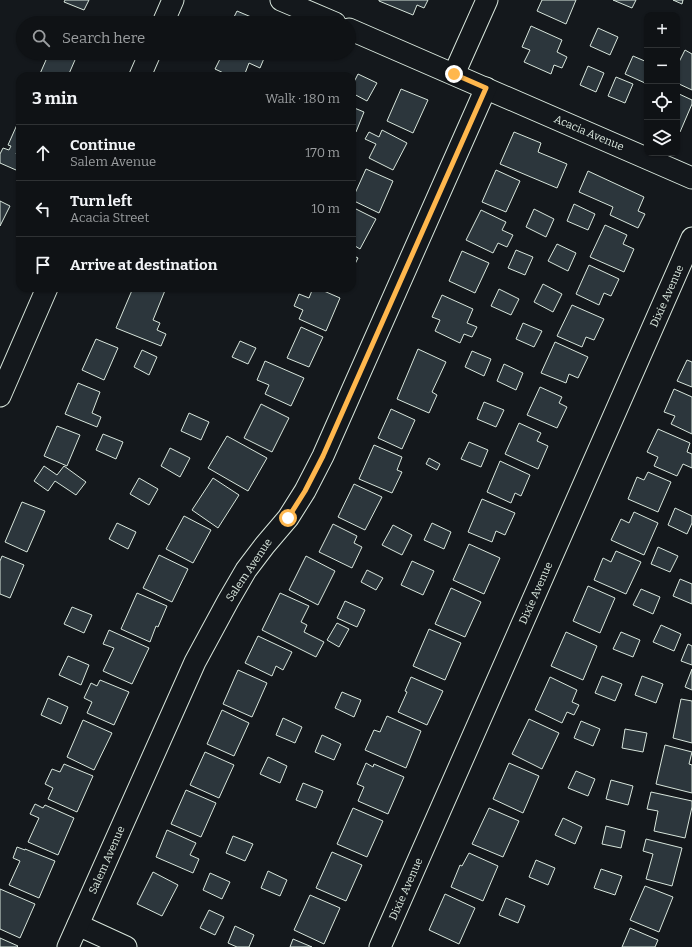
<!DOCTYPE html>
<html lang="en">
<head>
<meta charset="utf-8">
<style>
	body { margin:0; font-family:Bitter,serif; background:#181b1e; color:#f1f3f6 }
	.controls { position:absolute; right:12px; top:12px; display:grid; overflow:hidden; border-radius:8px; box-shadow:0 1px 3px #0004 }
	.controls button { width:36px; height:36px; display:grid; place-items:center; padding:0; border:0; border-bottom:1px solid #2f3234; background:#0f1215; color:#f1f3f6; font:20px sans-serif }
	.stop { position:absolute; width:12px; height:12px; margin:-9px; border:3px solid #ffb74d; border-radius:50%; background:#fff }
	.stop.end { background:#ffb74d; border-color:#fff; box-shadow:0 1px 4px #0008 }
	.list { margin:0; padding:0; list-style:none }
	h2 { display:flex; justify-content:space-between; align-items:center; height:52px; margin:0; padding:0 16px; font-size:17px }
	h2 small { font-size:13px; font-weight:400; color:#9b9ea0 }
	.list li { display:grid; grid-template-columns:26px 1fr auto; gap:12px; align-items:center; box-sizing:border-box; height:56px; padding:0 16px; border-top:1px solid #2f3234 }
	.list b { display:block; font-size:15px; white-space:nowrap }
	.list p { margin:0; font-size:13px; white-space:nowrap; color:#9b9ea0 }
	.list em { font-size:13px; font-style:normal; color:#9b9ea0 }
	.icon { flex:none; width:22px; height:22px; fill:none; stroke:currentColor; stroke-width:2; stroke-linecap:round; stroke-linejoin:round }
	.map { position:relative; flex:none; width:692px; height:947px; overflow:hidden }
	.search { position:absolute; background:#0f1215; box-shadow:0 1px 3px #0004; left:16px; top:16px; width:340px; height:44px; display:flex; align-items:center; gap:10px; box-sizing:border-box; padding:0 14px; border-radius:22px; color:#9b9ea0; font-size:15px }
	.panel { position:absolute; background:#0f1215; box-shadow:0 1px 3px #0004; left:16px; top:72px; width:340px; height:220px; border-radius:12px }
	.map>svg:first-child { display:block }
</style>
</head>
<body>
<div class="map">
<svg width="692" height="947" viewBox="0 0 692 947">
	<rect width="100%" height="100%" fill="#14181c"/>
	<g fill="#2c363c" stroke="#d8e6dc">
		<path d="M65,0H89L84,10L64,2Z"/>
		<path d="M379,0H428L424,8L417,5L413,15L379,1Z"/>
		<path d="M542,0H576L566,24L537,11Z"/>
		<path d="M613,0H636L632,8Z"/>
		<path d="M673,0H683L682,4Z"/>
		<path d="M237,11L263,22V23H231Z"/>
		<path d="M531,26L562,40L557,52L567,57L562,68L554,65L551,74L524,62L530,50L522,47Z"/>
		<path d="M598,28L618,37L610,55L590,46Z"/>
		<path d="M685,50L692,54V90L677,83V66Z"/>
		<path d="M41,53H78L68,76H39L46,60L39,57Z"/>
		<path d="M223,53H257L265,56L260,68L249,63L244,76H230L215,69Z"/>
		<path d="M633,56L647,62V78L645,83L625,74Z"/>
		<path d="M588,66L604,73L596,92L580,85Z"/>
		<path d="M358,74L377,83L367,101L352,93V86Z"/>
		<path d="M616,77L633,84L625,103L608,96Z"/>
		<path d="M401,89L428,100L413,133L387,121Z"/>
		<path d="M677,93L692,100V104L680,132L677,130Z"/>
		<path d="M352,107L364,112L356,132L352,131Z"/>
		<path d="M20,118V150L18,149L16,154L20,156V161L16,170L0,163V154L3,148L9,150L11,146L8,145Z"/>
		<path d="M382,130L407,143L393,170L369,158L376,144L365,139L369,132L379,137Z"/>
		<path d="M514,132L541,143L538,152L567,164L557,188L500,164Z"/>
		<path d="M366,169L393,181L379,213L352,200Z"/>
		<path d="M496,170L520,181L506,212L482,202Z"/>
		<path d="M588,171L644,197L638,211L645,214L638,228L610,215L613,207L579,192Z"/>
		<path d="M0,201L10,206L0,226Z"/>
		<path d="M574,204L595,214L588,230L567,221Z"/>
		<path d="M352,207L376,219L360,249L352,244Z"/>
		<path d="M534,209L554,219L546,237L526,227Z"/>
		<path d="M481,210L506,222L502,230L513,235L507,247L498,243L493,253L466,240Z"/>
		<path d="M605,225L627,235L623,244L634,249L624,272L590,257Z"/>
		<path d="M557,244L576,253L568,271L548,261Z"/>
		<path d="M516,250L533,257L525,275L508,268Z"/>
		<path d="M462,251L489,263L475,293L449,281Z"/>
		<path d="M352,255L358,258L352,270Z"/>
		<path d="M589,265L619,279L611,296L604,293L599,305L576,294Z"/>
		<path d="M543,284L562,294L553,312L534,302Z"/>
		<path d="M133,288H166L153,320L160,323L157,330L166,334L161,346L116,328Z"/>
		<path d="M313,288H317L340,298L326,331L299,319L303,310L294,306L299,294L309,298Z"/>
		<path d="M499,289L519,299L511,315L491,306Z"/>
		<path d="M442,295L473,309L467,323L477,327L472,337L464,334L460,343L435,331L440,320L432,317Z"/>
		<path d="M572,305L604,319L594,340L586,337L582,347L557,336Z"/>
		<path d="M523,323L542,331L534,347L516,339Z"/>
		<path d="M301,327L323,337L309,367L287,358Z"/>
		<path d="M96,339L118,348L104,380L82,370Z"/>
		<path d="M240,341L256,348L248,364L232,357Z"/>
		<path d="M555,342L588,357L578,378L569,374L566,383L541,373Z"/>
		<path d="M418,349L446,362L432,392L437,395L429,413L397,399Z"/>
		<path d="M142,350L157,357L149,375L134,367Z"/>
		<path d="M472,351L491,359L484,376L465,367Z"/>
		<path d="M687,360L692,362V387L677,381Z"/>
		<path d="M265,361L304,378L291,406L265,394L269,385L257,380Z"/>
		<path d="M504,364L523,373L516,390L497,381Z"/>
		<path d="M78,383L100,392L92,413L101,417L97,427L65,414Z"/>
		<path d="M540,387L562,397L559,403L567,407L557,428L527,415Z"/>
		<path d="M674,389L692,397V434L671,424L675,416L664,412Z"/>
		<path d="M484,402L504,410L496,427L477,419Z"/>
		<path d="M261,404L289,418L272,452L244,438Z"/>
		<path d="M391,409L415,420L402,449L378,438Z"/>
		<path d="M189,413L209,422L201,440L181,431Z"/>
		<path d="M519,423L541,433L537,441L548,446L538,469L505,454Z"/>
		<path d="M57,426L80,435L67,466L44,456Z"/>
		<path d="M658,429L690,443L687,452L692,454V468L683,464L677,476L654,466L658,457L647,452Z"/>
		<path d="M103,434L123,442L116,459L96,450Z"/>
		<path d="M227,436L267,458L248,491L208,468Z"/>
		<path d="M469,442L488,450L481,467L461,459Z"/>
		<path d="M374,445L402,457L397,470L402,472L392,493L359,479Z"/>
		<path d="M170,448L190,458L180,477L161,466Z"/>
		<path d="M429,458L440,464L437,470L426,464Z"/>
		<path d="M500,461L530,475L521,496L515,493L511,503L487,492Z"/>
		<path d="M44,466L57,475L64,466L86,482L76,495L55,481L48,491L34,481Z"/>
		<path d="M648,472L671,482L658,512L628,499L637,477L644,480Z"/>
		<path d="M139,478L158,489L149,505L130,494Z"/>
		<path d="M213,478L239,495L218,528L192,510Z"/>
		<path d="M354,484L382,497L365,530L338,517Z"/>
		<path d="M482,499L515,513L505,535L496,531L492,542L468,532Z"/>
		<path d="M22,502L45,511L27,552L5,542Z"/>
		<path d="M675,508L692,516V523L687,534L668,525Z"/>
		<path d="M634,512L658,523L644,555L611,540L621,519L629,523Z"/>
		<path d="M184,516L211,530L193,563L166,549Z"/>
		<path d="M117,523L136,532L128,549L109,539Z"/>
		<path d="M432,523L451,532L444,549L424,540Z"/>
		<path d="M333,524L357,536L354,543L362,547L352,568L319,552Z"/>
		<path d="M393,525L412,535L402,555L382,545Z"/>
		<path d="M469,544L500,558L484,594L453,580Z"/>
		<path d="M658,547L678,556L670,572L651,564Z"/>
		<path d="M616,551L641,562L626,594L594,580L603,558L611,562Z"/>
		<path d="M159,555L188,569L172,602L143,588Z"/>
		<path d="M2,556L24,565L10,598L0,594V561Z"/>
		<path d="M306,556L335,571L318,605L289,590Z"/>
		<path d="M412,561L434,571L423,595L401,585Z"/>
		<path d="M367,570L383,578L376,590L361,582Z"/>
		<path d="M680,579L692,584V604L673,596Z"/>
		<path d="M588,586L615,598L600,633L573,621Z"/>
		<path d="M451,588L481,602L465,637L435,624Z"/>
		<path d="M641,589L660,597L653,614L633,605Z"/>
		<path d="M137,593L167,606L158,627L156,626L150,642L121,629Z"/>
		<path d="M280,593L309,606L301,622L307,625L304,632L324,642L316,657L262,630Z"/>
		<path d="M345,601L365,610L357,627L337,618Z"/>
		<path d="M72,607L92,615L84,633L64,624Z"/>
		<path d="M337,623L349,629L339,647L327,640Z"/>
		<path d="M661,625L681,634L674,651L653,642Z"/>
		<path d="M429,629L461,643L445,680L413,666Z"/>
		<path d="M109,630L149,648L132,684L103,671L114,648L103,644Z"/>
		<path d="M566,632L597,646L583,680L551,666Z"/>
		<path d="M621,632L640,640L633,657L613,649Z"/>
		<path d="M258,636L292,652L283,670L276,666L272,676L245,663Z"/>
		<path d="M688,644L692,646V665L681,661Z"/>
		<path d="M68,656L89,665L81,685L59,675Z"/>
		<path d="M692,669V690L685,687Z"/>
		<path d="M238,670L267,683L252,717L223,704Z"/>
		<path d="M602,676L622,684L615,701L595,693Z"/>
		<path d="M642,676L663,684L656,703L635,695Z"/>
		<path d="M411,677L443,691L427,725L398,712L407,692L405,691Z"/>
		<path d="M550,677L577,690L572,702L579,705L574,715L567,712L562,723L535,710Z"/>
		<path d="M100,680L129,692L114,725L87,713L92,702L84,698L91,683L97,686Z"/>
		<path d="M342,692L361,700L354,717L335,708Z"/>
		<path d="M48,698L68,707L61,724L41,715Z"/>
		<path d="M681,699L692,701V743L673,738Z"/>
		<path d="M222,710L249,723L234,756L207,744Z"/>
		<path d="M387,716L421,731L406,768L365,750L374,730L380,732Z"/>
		<path d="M283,718L302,727L295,743L276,735Z"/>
		<path d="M529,719L559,733L542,769L512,754Z"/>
		<path d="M83,720L112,733L94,770L67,757Z"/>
		<path d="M581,721L600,729L593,746L574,738Z"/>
		<path d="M625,729L647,733L643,752L622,748Z"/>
		<path d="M322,735L341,744L334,760L315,752Z"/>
		<path d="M665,745L692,752L689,764L692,765V793L656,784Z"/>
		<path d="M205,752L234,765L219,798L190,785Z"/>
		<path d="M268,757L287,766L280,783L260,774Z"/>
		<path d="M366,763L373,767L374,764L404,777L388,814L358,801L364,787L357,784Z"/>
		<path d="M509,763L539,776L523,813L493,799Z"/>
		<path d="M64,764L93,776L77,812L48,799L53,788L45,784L52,769L60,772Z"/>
		<path d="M576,771L595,779L588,796L568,788Z"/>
		<path d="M611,780L633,786L628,805L606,799Z"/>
		<path d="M303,783L323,791L316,808L296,800Z"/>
		<path d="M186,790L216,803L201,837L171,824Z"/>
		<path d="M651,792L692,801V807L685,838L654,831L658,811L647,809Z"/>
		<path d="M35,804L43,808L45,805L74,818L58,855L28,842L39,818L30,814Z"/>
		<path d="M353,808L383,821L367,857L337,844Z"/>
		<path d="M489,808L519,821L503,857L472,844Z"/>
		<path d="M563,818L582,827L575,844L555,835Z"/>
		<path d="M606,826L625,831L621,848L602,844Z"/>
		<path d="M167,830L196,843L190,855L199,859L193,873L156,857Z"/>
		<path d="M233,836L253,844L245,861L226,853Z"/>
		<path d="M646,839L682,848L672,886L646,879L653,854L643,851Z"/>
		<path d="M17,847L25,850V849L55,861L39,898L9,885L20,861L13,858Z"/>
		<path d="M332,852L362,865L346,901L316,888Z"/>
		<path d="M469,853L498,866L483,901L451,887L460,865L462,866Z"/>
		<path d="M536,860L555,868L548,885L529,877Z"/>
		<path d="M601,869L622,876L615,895L594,888Z"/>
		<path d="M268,871L287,880L280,896L261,888Z"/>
		<path d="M153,872L178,885L162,916L137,904Z"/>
		<path d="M210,873L230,882L222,899L203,890Z"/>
		<path d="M645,886L673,897L659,932L630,920Z"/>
		<path d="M0,889L35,904L20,938L0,929Z"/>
		<path d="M445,894L475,908L459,944L429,930Z"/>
		<path d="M310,895L340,908L324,944L294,930Z"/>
		<path d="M506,898L525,906L518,923L499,915Z"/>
		<path d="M209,910L224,917L215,935L200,928Z"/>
		<path d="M235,926L254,935L249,947H237L228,943Z"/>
		<path d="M630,928L658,940L655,947H622Z"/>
		<path d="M0,938L18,946L17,947H0Z"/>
		<path d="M293,939L312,947H290Z"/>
	</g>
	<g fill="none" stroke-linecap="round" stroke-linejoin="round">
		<defs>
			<g id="minor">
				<path d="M281,0L335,23"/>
				<path d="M163,23L173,0"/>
				<path d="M349,29L692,178"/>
				<path d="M454,74L487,0"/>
				<path d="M140,76L150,53"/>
				<path d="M0,396L47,288"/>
				<path d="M78,925L126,947"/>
				<path d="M68,947L195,662L228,601L246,570L265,545L288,518L305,491L323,456L486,88"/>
				<path d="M380,947L692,238"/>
			</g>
		</defs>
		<use href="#minor" stroke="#d8e6dc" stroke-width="23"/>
		<use href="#minor" stroke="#14181c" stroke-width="21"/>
	</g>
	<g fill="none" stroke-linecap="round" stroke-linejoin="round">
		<path stroke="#ffb74d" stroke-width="5" d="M288,518L305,491L323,456L486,88L454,74"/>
	</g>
	<g text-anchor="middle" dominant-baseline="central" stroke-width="3" stroke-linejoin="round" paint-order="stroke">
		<g font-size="11" fill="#d8e6dc" stroke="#14181c">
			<text transform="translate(589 133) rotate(23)">Acacia Avenue</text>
			<text transform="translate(667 296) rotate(-66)">Dixie Avenue</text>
			<text transform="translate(249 570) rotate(-56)">Salem Avenue</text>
			<text transform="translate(536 593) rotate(-66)">Dixie Avenue</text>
			<text transform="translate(107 860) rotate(-66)">Salem Avenue</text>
			<text transform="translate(406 889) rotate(-66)">Dixie Avenue</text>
		</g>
	</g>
</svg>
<div class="controls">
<button>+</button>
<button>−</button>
<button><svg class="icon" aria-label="locate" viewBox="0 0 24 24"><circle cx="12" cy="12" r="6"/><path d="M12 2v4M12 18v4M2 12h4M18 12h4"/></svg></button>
<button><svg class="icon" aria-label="layers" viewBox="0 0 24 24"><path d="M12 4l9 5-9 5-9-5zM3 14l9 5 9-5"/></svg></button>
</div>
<div class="stop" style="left:288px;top:518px"></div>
<div class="stop end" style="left:454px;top:74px"></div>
<div class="search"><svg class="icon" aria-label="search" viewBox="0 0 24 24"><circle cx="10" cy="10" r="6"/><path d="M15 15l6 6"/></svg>Search here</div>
<section class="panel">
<h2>3 min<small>Walk · 180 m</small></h2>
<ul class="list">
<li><svg class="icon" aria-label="ahead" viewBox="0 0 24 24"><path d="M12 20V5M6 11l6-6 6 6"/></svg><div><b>Continue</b><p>Salem Avenue</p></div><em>170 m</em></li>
<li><svg class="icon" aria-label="left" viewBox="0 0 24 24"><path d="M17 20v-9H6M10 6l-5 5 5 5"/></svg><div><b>Turn left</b><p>Acacia Street</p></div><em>10 m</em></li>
<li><svg class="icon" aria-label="arrive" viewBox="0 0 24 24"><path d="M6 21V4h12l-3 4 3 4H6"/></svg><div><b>Arrive at destination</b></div></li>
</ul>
</section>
</div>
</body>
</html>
